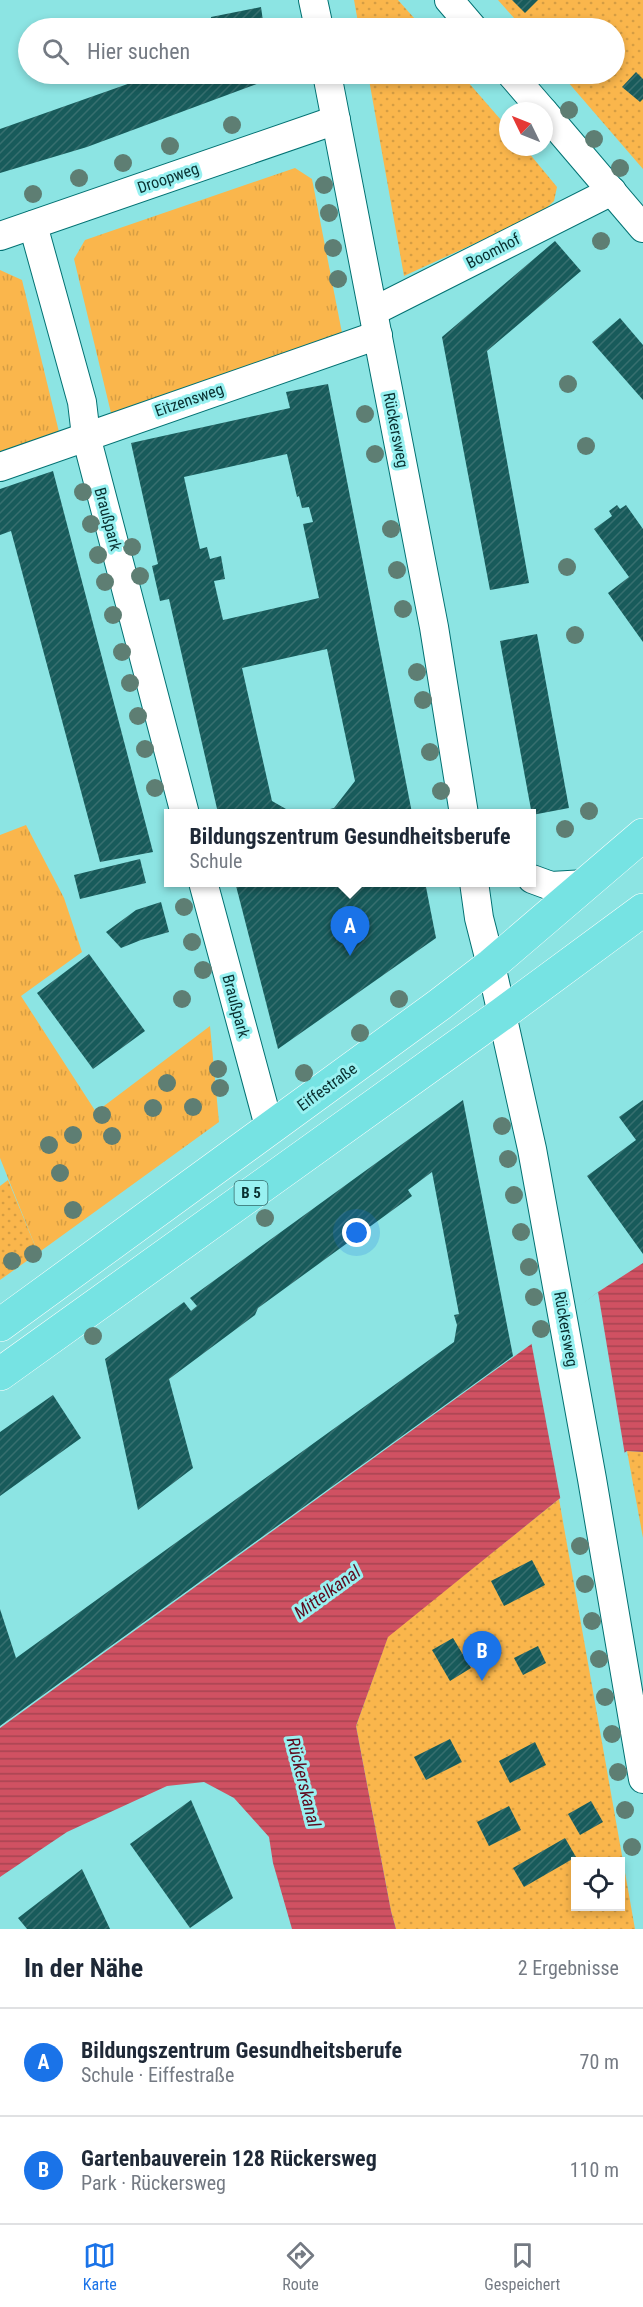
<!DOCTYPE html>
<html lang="de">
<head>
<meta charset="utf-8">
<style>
	body { margin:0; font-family:"Roboto Condensed",sans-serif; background:#f2f2f3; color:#1f2937 }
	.controls { position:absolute; right:18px; bottom:18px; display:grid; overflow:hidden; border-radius:0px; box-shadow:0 3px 9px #0003 }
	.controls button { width:54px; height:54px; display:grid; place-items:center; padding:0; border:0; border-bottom:2px solid #e0e1e3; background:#fff; color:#1f2937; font:30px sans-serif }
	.compass { position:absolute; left:499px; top:102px; width:54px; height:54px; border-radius:50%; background:#fff; box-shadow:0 3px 9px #0003; rotate:313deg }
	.you { position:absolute; left:357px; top:1233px; width:21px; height:21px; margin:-15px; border:4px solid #fff; border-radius:50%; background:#1a73e8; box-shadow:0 0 0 9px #1a73e833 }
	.badge { display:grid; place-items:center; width:39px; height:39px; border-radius:50%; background:#1a73e8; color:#fff; font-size:20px; font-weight:700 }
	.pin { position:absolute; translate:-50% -50px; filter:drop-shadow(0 2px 3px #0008) }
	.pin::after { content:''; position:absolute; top:32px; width:21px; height:18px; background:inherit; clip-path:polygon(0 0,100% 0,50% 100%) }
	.popup { position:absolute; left:164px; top:809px; width:372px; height:78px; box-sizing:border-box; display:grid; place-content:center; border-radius:0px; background:#fff; filter:drop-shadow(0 2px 4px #0005); font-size:20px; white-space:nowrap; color:#747a83 }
	.popup b { font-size:22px; color:#1f2937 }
	.popup::after { content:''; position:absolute; left:50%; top:100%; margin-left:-12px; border:12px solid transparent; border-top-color:#fff }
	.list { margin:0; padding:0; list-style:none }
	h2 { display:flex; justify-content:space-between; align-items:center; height:78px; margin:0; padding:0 24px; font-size:26px }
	h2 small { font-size:20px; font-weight:400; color:#747a83 }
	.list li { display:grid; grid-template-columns:39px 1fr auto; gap:18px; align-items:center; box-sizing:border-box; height:108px; padding:0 24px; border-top:2px solid #e0e1e3 }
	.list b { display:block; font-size:22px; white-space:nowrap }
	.list p { margin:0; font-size:20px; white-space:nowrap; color:#747a83 }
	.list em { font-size:20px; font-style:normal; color:#747a83 }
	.icon { flex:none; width:33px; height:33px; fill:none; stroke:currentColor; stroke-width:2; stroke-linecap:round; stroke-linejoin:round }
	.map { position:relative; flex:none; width:643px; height:1929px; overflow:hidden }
	.search { position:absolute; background:#fff; box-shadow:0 3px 9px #0003; left:18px; right:18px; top:18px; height:66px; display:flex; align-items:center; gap:15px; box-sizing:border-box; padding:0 21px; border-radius:33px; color:#747a83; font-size:22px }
	.sheet { height:294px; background:#fff }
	nav { display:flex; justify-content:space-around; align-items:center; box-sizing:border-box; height:84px; border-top:2px solid #e0e1e3; background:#fff; font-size:16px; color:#747a83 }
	nav a { display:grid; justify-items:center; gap:3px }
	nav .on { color:#1a73e8 }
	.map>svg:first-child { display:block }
</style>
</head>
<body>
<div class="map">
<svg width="643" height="1929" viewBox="0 0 643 1929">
	<defs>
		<pattern id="grass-dots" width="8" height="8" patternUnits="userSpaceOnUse" patternTransform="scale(1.5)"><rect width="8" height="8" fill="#fab64c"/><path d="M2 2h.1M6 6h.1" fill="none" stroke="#d59d43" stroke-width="1.8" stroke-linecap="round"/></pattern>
		<pattern id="park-tufts" width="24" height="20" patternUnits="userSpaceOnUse" patternTransform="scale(1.5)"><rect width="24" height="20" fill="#fab64c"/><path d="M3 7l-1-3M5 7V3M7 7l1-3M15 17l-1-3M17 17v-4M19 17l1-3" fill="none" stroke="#d59d43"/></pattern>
		<pattern id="water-rules" width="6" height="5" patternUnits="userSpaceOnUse" patternTransform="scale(1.5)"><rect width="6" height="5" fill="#d05162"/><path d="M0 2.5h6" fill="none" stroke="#a74451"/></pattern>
		<pattern id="building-hatch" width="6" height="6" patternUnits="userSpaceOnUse" patternTransform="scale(1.5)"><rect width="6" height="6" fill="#185b5b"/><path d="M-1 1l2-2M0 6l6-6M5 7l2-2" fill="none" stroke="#376f6f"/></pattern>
	</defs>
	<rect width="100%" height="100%" fill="#8ce4e3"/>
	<g fill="url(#grass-dots)" fill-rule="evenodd">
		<path d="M354,0H398L423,28H359Z"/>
		<path d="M498,0H643V169L561,74H614V28H523Z"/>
		<path d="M368,74H461L508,128V147H524L557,187L554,201L541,213L404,276Z"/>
		<path d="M8,1180L38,1253L0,1280V1186Z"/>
		<path d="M627,1451L643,1452V1538Z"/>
		<path d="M559,1499L635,1929H396L391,1911L356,1726L388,1636ZM576,1862H620V1906H576Z"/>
	</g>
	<g fill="url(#park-tufts)">
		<path d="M295,168L312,179L342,333L111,413L74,259L85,240Z"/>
		<path d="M0,270L22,280L59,432L0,453Z"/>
		<path d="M26,825L64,898L82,952L21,996L96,1112L210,1026L219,1122L38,1253L0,1158V835Z"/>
	</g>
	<path fill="url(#water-rules)" d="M643,1263V1452L627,1451L559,1499L388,1637L356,1726L391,1911L396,1929H292L273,1863L269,1837L234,1798L204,1782L167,1786L67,1832L0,1877V1728L548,1332L598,1292Z"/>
	<path fill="#8ce4e3" d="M598,1292L625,1455L561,1502L531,1341Z"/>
	<g fill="url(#building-hatch)" fill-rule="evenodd">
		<path d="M512,0H538L525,13Z"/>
		<path d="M261,7L264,28H212L211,17Z"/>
		<path d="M636,72L643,79V99L640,102L622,87Z"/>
		<path d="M156,74H270V79L87,147L0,173V129Z"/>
		<path d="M555,241L581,271L487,351L529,583L490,590L442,337Z"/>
		<path d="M620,318L643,345V400L592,342Z"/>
		<path d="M328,384L412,813H315L334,808L355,781L327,649L242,668L272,801L293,813H218L169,599L160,601L152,566L158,564L131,443L290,408L286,392ZM287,454L297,497L299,496L302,508L309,507L313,522L303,524L319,598L223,620L214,581L225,579L221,556L210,559L207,547L200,549L184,477Z"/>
		<path d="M53,471L153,852L100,862L11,531L0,535V489Z"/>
		<path d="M617,505L620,509L626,505L643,529V642L608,593L629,577L594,529L612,516L609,511Z"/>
		<path d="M537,634L569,808L532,815L500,641Z"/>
		<path d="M140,859L146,883L80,899L74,875Z"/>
		<path d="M235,882H425L436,938L278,1049Z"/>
		<path d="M161,902L169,932L141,940L121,948L106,932L136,910Z"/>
		<path d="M89,954L145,1031L93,1069L37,993Z"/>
		<path d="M463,1100L513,1356L0,1726V1609L16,1658L454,1342L457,1325L454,1315L459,1314L432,1172L408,1190L412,1196L258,1308L255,1315L169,1379L193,1468L138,1510L105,1359L184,1302L191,1311L197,1306L190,1298Z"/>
		<path d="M643,1100V1254L587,1176L636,1140L619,1117Z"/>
		<path d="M53,1395L81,1438L0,1496V1432Z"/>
		<path d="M532,1560L545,1585L504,1606L491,1581Z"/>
		<path d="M453,1638L471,1668L450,1681L432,1650Z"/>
		<path d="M538,1646L546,1663L523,1675L514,1658Z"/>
		<path d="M450,1739L462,1762L426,1780L414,1757Z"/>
		<path d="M535,1742L546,1765L510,1783L499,1761Z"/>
		<path d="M191,1800L233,1898L190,1928L130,1844Z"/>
		<path d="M591,1801L603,1822L580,1835L568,1814Z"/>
		<path d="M509,1806L521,1830L489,1846L477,1822Z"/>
		<path d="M565,1838L576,1857L524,1887L513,1868Z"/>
		<path d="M82,1869L110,1929H27L18,1918Z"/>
	</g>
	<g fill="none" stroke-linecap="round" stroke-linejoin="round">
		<defs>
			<g id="street">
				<path d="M313,0L319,28"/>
				<path d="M449,0L473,28"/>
				<path d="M327,74L434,627L464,814"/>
				<path d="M511,74L543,111"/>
				<path d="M544,112L643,228"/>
				<path d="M33,225L82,402L86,436L185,814"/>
				<path d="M0,236L336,120"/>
				<path d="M374,311L612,191"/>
				<path d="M0,467L378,335"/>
				<path d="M532,879L551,886L586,884"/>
				<path d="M203,882L270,1130"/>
				<path d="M474,882L479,918L491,965L532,1149L592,1479L643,1779"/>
			</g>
			<g id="primary">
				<path d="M0,1325L439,1005L491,965L643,835"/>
				<path d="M0,1374L502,1014L643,910"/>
			</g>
		</defs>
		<use href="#street" stroke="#027172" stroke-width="30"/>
		<use href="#primary" stroke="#fff" stroke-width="34"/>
		<use href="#street" stroke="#fff" stroke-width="28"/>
		<use href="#primary" stroke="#76e3e3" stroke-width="33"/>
	</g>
	<g fill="#5e7e73">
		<circle cx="569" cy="110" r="9"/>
		<circle cx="232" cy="125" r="9"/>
		<circle cx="594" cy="139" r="9"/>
		<circle cx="170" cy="146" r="9"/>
		<circle cx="123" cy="163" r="9"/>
		<circle cx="620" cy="168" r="9"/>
		<circle cx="79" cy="178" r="9"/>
		<circle cx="324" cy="185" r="9"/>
		<circle cx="33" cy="194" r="9"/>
		<circle cx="329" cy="213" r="9"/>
		<circle cx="601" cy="241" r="9"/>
		<circle cx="333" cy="248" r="9"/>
		<circle cx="338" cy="279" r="9"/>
		<circle cx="568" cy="384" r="9"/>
		<circle cx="365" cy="414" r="9"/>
		<circle cx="586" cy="446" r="9"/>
		<circle cx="375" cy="454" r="9"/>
		<circle cx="83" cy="492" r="9"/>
		<circle cx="91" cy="524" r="9"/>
		<circle cx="391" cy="529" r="9"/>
		<circle cx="132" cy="547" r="9"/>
		<circle cx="98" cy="555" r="9"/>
		<circle cx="567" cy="567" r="9"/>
		<circle cx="397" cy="570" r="9"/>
		<circle cx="140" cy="576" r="9"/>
		<circle cx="105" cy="582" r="9"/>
		<circle cx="403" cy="609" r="9"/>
		<circle cx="113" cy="615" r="9"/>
		<circle cx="575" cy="635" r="9"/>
		<circle cx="122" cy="652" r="9"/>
		<circle cx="417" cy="672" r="9"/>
		<circle cx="130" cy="683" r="9"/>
		<circle cx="423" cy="700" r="9"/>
		<circle cx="138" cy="716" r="9"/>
		<circle cx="145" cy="749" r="9"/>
		<circle cx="430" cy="752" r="9"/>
		<circle cx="155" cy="788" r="9"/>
		<circle cx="441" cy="791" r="9"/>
		<circle cx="589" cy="811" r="9"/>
		<circle cx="565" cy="829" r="9"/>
		<circle cx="184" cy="907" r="9"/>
		<circle cx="192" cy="942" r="9"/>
		<circle cx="203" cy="970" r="9"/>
		<circle cx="182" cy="999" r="9"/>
		<circle cx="399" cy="999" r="9"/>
		<circle cx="360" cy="1033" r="9"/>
		<circle cx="218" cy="1069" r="9"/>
		<circle cx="304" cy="1073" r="9"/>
		<circle cx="167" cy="1083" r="9"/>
		<circle cx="220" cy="1088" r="9"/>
		<circle cx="193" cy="1107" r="9"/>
		<circle cx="153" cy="1108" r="9"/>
		<circle cx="102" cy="1115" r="9"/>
		<circle cx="502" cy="1126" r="9"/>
		<circle cx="73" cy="1135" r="9"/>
		<circle cx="112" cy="1136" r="9"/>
		<circle cx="49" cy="1145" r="9"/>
		<circle cx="508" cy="1159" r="9"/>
		<circle cx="60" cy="1173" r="9"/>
		<circle cx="514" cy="1195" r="9"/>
		<circle cx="73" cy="1210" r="9"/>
		<circle cx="265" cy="1218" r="9"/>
		<circle cx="521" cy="1232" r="9"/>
		<circle cx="33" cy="1254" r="9"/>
		<circle cx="12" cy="1261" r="9"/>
		<circle cx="529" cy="1267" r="9"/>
		<circle cx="534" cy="1297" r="9"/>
		<circle cx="541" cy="1329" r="9"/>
		<circle cx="93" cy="1336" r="9"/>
		<circle cx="580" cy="1546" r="9"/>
		<circle cx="585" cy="1584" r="9"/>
		<circle cx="592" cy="1621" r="9"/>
		<circle cx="599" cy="1659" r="9"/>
		<circle cx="605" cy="1697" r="9"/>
		<circle cx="612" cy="1734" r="9"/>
		<circle cx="618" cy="1772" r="9"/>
		<circle cx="625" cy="1810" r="9"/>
		<circle cx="632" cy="1847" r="9"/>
	</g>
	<g text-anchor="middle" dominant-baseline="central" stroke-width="6" stroke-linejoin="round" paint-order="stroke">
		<rect fill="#99f1f1" stroke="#346a6a" stroke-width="1.5" x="234.5" y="1181" width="33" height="24" rx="4.5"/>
		<g font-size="15" font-weight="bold" fill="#093030">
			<text x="251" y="1193">B 5</text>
		</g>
		<g font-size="16" fill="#093030" stroke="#99f1f1">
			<text transform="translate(168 178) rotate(-19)">Droopweg</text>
			<text transform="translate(493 251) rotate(-27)">Boomhof</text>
			<text transform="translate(189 400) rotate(-19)">Eitzensweg</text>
			<text transform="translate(396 430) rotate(79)">Rückersweg</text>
			<text transform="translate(108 519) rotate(75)">Braußpark</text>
			<text transform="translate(236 1006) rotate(75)">Braußpark</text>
			<text transform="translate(327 1087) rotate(-36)">Eiffestraße</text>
			<text transform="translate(566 1329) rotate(80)">Rückersweg</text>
		</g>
		<g font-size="18" font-style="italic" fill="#5e0b1e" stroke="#99f1f1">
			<text transform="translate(327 1592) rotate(-36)">Mittelkanal</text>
			<text transform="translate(304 1782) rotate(76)">Rückerskanal</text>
		</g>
	</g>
</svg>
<div class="controls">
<button><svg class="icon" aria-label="locate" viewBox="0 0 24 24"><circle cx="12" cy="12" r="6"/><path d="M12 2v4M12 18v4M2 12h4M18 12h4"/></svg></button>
</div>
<svg class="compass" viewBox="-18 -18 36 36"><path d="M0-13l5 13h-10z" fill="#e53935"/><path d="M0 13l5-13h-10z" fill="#747a83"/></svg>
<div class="you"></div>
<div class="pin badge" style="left:350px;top:956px">A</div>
<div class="popup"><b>Bildungszentrum Gesundheitsberufe</b>Schule</div>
<div class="pin badge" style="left:482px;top:1681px">B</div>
<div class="search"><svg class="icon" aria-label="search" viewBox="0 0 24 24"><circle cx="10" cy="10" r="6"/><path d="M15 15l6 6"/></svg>Hier suchen</div>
</div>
<section class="sheet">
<h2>In der Nähe<small>2 Ergebnisse</small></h2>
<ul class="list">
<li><span class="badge">A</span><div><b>Bildungszentrum Gesundheitsberufe</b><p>Schule · Eiffestraße</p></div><em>70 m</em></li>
<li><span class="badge">B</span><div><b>Gartenbauverein 128 Rückersweg</b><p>Park · Rückersweg</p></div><em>110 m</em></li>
</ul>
</section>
<nav>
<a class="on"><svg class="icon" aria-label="map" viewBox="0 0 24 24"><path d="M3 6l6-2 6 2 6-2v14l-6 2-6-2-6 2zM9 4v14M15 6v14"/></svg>Karte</a>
<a><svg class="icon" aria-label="directions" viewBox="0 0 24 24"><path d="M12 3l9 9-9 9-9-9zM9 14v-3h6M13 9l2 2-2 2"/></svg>Route</a>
<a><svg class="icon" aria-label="saved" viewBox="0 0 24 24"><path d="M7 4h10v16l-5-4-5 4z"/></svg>Gespeichert</a>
</nav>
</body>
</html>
